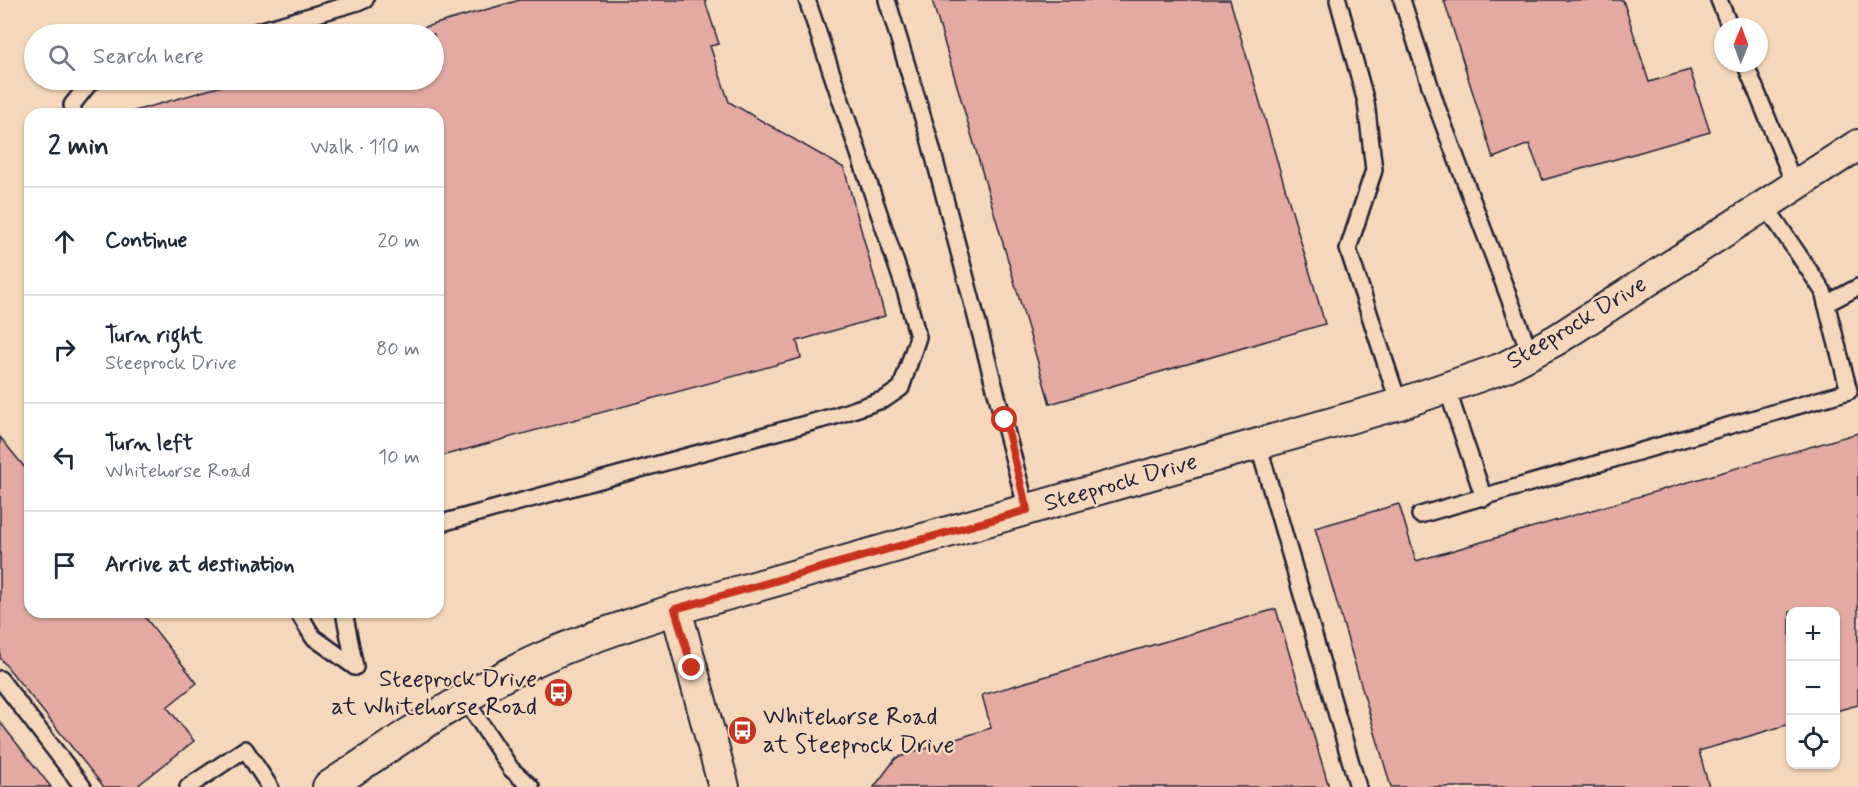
<!DOCTYPE html>
<html lang="en">
<head>
<meta charset="utf-8">
<style>
	body { margin:0; font-family:Mynerve,sans-serif; background:#f6f6f7; color:#1f2937 }
	.controls { position:absolute; right:18px; bottom:18px; display:grid; overflow:hidden; border-radius:12px; box-shadow:0 2px 4px #0004 }
	.controls button { width:54px; height:54px; display:grid; place-items:center; padding:0; border:0; border-bottom:2px solid #e0e1e3; background:#fff; color:#1f2937; font:30px sans-serif }
	.compass { position:absolute; left:1714px; top:18px; width:54px; height:54px; border-radius:50%; background:#fff; box-shadow:0 2px 4px #0004; rotate:1deg }
	.stop { position:absolute; width:18px; height:18px; margin:-14px; border:4px solid #c8321e; border-radius:50%; background:#fff }
	.stop.end { background:#c8321e; border-color:#fff; box-shadow:0 2px 6px #0008 }
	.list { margin:0; padding:0; list-style:none }
	h2 { display:flex; justify-content:space-between; align-items:center; height:78px; margin:0; padding:0 24px; font-size:26px }
	h2 small { font-size:20px; font-weight:400; color:#747a83 }
	.list li { display:grid; grid-template-columns:39px 1fr auto; gap:18px; align-items:center; box-sizing:border-box; height:108px; padding:0 24px; border-top:2px solid #e0e1e3 }
	.list b { display:block; font-size:22px; white-space:nowrap }
	.list p { margin:0; font-size:20px; white-space:nowrap; color:#747a83 }
	.list em { font-size:20px; font-style:normal; color:#747a83 }
	.icon { flex:none; width:33px; height:33px; fill:none; stroke:currentColor; stroke-width:2; stroke-linecap:round; stroke-linejoin:round }
	.map { position:relative; flex:none; width:1858px; height:787px; overflow:hidden }
	.search { position:absolute; background:#fff; box-shadow:0 2px 4px #0004; left:24px; top:24px; width:420px; height:66px; display:flex; align-items:center; gap:15px; box-sizing:border-box; padding:0 21px; border-radius:33px; color:#747a83; font-size:22px }
	.panel { position:absolute; background:#fff; box-shadow:0 2px 4px #0004; left:24px; top:108px; width:420px; height:510px; border-radius:18px }
	.map>svg:first-child { display:block }
</style>
</head>
<body>
<div class="map">
<svg width="1858" height="787" viewBox="0 0 1858 787">
	<rect width="100%" height="100%" fill="#f5d8bb"/>
	<filter id="ink" filterUnits="userSpaceOnUse"><feTurbulence type="fractalNoise" baseFrequency=".0167" numOctaves="2"/><feDisplacementMap in="SourceGraphic" scale="12" xChannelSelector="R" yChannelSelector="G"/><feConvolveMatrix kernelMatrix="1 2 1 2 8 2 1 2 1" color-interpolation-filters="sRGB"/></filter>
	<g filter="url(#ink)">
		<g fill="#e3a9a2" stroke="#22223b" stroke-width="1.5">
			<path d="M520,0H707L705,1L719,44L710,46L729,102L844,168L885,316L797,341L801,358L438,457V114H124L243,80H434V34H400Z"/>
			<path d="M932,0H1230L1325,324L1050,404Z"/>
			<path d="M1444,0H1623L1649,82L1690,70L1710,132L1543,180L1529,144L1493,158Z"/>
			<path d="M1858,433V705L1836,711V612H1790V724L1699,751L1709,787H1391L1315,528L1399,504L1416,561Z"/>
			<path d="M0,437L30,474V612H141L197,683L167,707L194,741L136,787H104L0,658Z"/>
			<path d="M1276,609L1329,787H874L896,758L991,728L982,695Z"/>
			<path d="M0,722L51,787H0Z"/>
		</g>
		<g fill="none" stroke-linecap="round" stroke-linejoin="round">
			<defs>
				<g id="service">
					<path d="M887,0L929,138L1027,510"/>
					<path d="M1338,0L1366,102L1374,170L1348,249L1399,404"/>
					<path d="M1402,0L1438,110L1530,353"/>
					<path d="M1719,0L1730,27"/>
					<path d="M248,34L365,0"/>
					<path d="M1745,63L1795,186"/>
					<path d="M74,114L72,105L91,81L96,80"/>
					<path d="M1826,304L1858,287"/>
					<path d="M1447,389L1484,498"/>
					<path d="M1258,444L1358,787"/>
					<path d="M1420,515L1849,391L1823,291L1765,205"/>
					<path d="M438,524L835,416L885,399L901,388L918,337L906,293L807,0"/>
					<path d="M298,612L313,637L355,667"/>
					<path d="M344,612L355,667"/>
					<path d="M0,679L83,787"/>
					<path d="M464,698L511,769L531,787"/>
					<path d="M188,787L245,749L270,787"/>
				</g>
				<g id="minor">
					<path d="M676,609L724,787"/>
					<path d="M328,787C388,748 446,706 510,673C562,646 620,628 676,609L1399,404L1503,368L1556,340L1858,145"/>
				</g>
			</defs>
			<use href="#service" stroke="#22223b" stroke-width="20"/>
			<use href="#minor" stroke="#22223b" stroke-width="34"/>
			<use href="#service" stroke="#f5d8bb" stroke-width="15"/>
			<use href="#minor" stroke="#f5d8bb" stroke-width="30"/>
		</g>
	</g>
	<g fill="none" stroke-linecap="round" stroke-linejoin="round" filter="url(#ink)">
		<path stroke="#c8321e" stroke-width="8" d="M692,668L675,609L1027,510L1005,420"/>
	</g>
	<defs>
		<symbol id="bus-disc" viewBox="-11 -11 22 22"><circle r="9.5" fill="#c8321e" stroke="#f5d8bb"/><path d="M-5-6H5V4H4V6H2V4H-2V6H-4V4H-5ZM-3.5-4V0h7V-4ZM-3.5 1.2v1.5H-2V1.2ZM2 1.2v1.5H3.5V1.2Z" fill="#fff"/></symbol>
	</defs>
	<g fill-rule="evenodd">
		<use href="#bus-disc" x="542" y="676" width="33" height="33"/>
		<use href="#bus-disc" x="726" y="714" width="33" height="33"/>
	</g>
	<g text-anchor="middle" dominant-baseline="central" stroke-width="5" stroke-linejoin="round" paint-order="stroke">
		<g font-size="24" fill="#22223b" stroke="#f5d8bb">
			<text transform="translate(1577 323) rotate(-31)">Steeprock Drive</text>
			<text transform="translate(1121 483) rotate(-16)">Steeprock Drive</text>
		</g>
		<g font-size="24" fill="#22223b" stroke="#f5d8bb" text-anchor="end">
			<text x="537" y="679">Steeprock Drive<tspan x="537" dy="28">at Whitehorse Road</tspan></text>
			<text x="763" y="717" text-anchor="start">Whitehorse Road<tspan x="763" dy="28">at Steeprock Drive</tspan></text>
		</g>
	</g>
</svg>
<div class="controls">
<button>+</button>
<button>−</button>
<button><svg class="icon" aria-label="locate" viewBox="0 0 24 24"><circle cx="12" cy="12" r="6"/><path d="M12 2v4M12 18v4M2 12h4M18 12h4"/></svg></button>
</div>
<svg class="compass" viewBox="-18 -18 36 36"><path d="M0-13l5 13h-10z" fill="#e53935"/><path d="M0 13l5-13h-10z" fill="#747a83"/></svg>
<div class="stop" style="left:1005px;top:420px"></div>
<div class="stop end" style="left:692px;top:668px"></div>
<div class="search"><svg class="icon" aria-label="search" viewBox="0 0 24 24"><circle cx="10" cy="10" r="6"/><path d="M15 15l6 6"/></svg>Search here</div>
<section class="panel">
<h2>2 min<small>Walk · 110 m</small></h2>
<ul class="list">
<li><svg class="icon" aria-label="ahead" viewBox="0 0 24 24"><path d="M12 20V5M6 11l6-6 6 6"/></svg><div><b>Continue</b></div><em>20 m</em></li>
<li><svg class="icon" aria-label="right" viewBox="0 0 24 24"><path d="M7 20v-9h11M14 6l5 5-5 5"/></svg><div><b>Turn right</b><p>Steeprock Drive</p></div><em>80 m</em></li>
<li><svg class="icon" aria-label="left" viewBox="0 0 24 24"><path d="M17 20v-9H6M10 6l-5 5 5 5"/></svg><div><b>Turn left</b><p>Whitehorse Road</p></div><em>10 m</em></li>
<li><svg class="icon" aria-label="arrive" viewBox="0 0 24 24"><path d="M6 21V4h12l-3 4 3 4H6"/></svg><div><b>Arrive at destination</b></div></li>
</ul>
</section>
</div>
</body>
</html>
